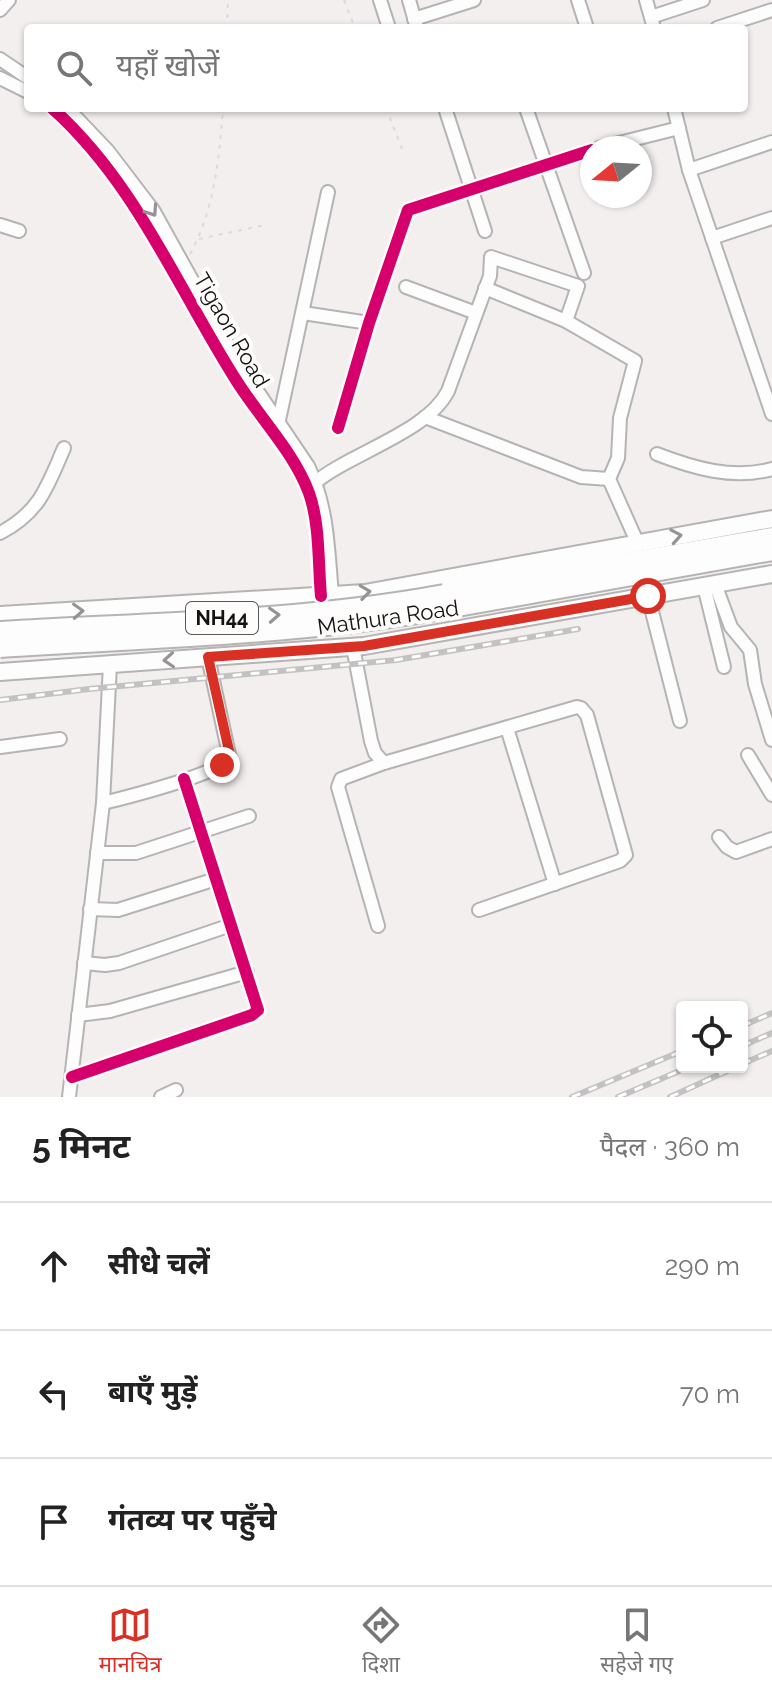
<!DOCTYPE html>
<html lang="hi">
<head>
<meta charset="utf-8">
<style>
	body { margin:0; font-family:Raleway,"Noto Sans Devanagari",sans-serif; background:#f2f2f2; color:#222 }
	.controls { position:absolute; right:24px; bottom:24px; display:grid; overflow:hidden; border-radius:8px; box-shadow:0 2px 6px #0004 }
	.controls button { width:72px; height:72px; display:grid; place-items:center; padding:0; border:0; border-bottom:2px solid #e0e0e0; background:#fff; color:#222; font:40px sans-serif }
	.compass { position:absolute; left:580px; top:136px; width:72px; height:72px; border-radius:50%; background:#fff; box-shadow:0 2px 6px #0004; rotate:252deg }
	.stop { position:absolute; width:24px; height:24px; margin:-18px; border:6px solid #d93025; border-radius:50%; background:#fff }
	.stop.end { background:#d93025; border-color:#fff; box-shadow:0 2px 8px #0008 }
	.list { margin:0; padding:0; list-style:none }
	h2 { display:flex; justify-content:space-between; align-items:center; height:104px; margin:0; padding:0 32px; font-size:34px }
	h2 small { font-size:26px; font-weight:400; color:#767676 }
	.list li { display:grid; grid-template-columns:52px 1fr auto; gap:24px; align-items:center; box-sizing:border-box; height:128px; padding:0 32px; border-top:2px solid #e0e0e0 }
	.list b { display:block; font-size:30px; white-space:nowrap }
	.list em { font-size:26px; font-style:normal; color:#767676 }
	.icon { flex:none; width:44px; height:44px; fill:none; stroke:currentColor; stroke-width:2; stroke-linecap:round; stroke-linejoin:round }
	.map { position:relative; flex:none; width:772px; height:1097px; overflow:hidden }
	.search { position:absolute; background:#fff; box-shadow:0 2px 6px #0004; left:24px; right:24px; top:24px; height:88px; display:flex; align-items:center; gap:20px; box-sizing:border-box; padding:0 28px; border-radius:8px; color:#767676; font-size:30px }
	.sheet { height:488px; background:#fff }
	nav { display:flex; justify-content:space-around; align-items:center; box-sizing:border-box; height:112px; border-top:2px solid #e0e0e0; background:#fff; font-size:22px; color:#767676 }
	nav a { display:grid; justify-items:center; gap:4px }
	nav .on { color:#d93025 }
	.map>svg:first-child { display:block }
</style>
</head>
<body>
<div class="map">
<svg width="772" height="1097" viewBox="0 0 772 1097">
	<rect width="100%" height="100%" fill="#f3efef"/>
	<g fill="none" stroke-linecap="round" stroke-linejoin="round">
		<defs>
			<g id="minor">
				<path d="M380,0L389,28"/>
				<path d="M409,0L417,28"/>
				<path d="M578,0L587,28"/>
				<path d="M646,0L654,28"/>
				<path d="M0,10L9,0"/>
				<path d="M651,17L703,0"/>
				<path d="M414,19L474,0"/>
				<path d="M717,28L772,10"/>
				<path d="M0,59L28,78"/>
				<path d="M0,78L28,92"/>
				<path d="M52,108C136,183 177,287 236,380C259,417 294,452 309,493C320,524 318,563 321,596"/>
				<path d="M67,108L108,151L153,210L237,361L308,466C328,507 328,551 332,595"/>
				<path d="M445,108L485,231"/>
				<path d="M526,108L584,273"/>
				<path d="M674,108L689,170L772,414"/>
				<path d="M599,148L679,128"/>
				<path d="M689,170L772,142"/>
				<path d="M0,225L19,231"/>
				<path d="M712,238L772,218"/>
				<path d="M406,287L476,313"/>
				<path d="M303,313L369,323"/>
				<path d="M425,417L581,477L609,479L618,458L620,418L635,361L566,321L485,288"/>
				<path d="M279,420L328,192"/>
				<path d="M338,428L369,323L408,210L592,150"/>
				<path d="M657,454C693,468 733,480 772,469"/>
				<path d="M609,479L638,544"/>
				<path d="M312,485C349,453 427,433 448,391L490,276L491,257L578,286L566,321"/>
				<path d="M0,533C40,512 47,487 64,448"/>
				<path d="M715,584L731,627L750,650L755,684L772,740"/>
				<path d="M704,586L724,667"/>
				<path d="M648,596L680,721"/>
				<path d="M353,647L371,741L375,753L384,763"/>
				<path d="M507,728L555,884"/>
				<path d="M0,747L60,739"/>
				<path d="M748,755L772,795"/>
				<path d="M103,803C128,797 214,775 230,759L208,657"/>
				<path d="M719,837L727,847L736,852L772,839"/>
				<path d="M97,853H136L249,816"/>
				<path d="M90,909L118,910L216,879"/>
				<path d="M378,926L338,787L341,779L384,763L577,707L581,708L587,715L626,855L620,861L479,910"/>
				<path d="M84,963L105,965L119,963L231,925"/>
				<path d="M78,1015L110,1011L247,972"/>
				<path d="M72,1077L252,1015L258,1010L184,779"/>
				<path d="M69,1097L103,803L110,664"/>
				<path d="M161,1097L176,1090"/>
			</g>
			<g id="major">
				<path d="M0,615L365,593L772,519"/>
				<path d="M0,672L364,646L772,574"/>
			</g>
			<g id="highway">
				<path d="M444,594L772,537"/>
				<path d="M452,608L772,551"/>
			</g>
		</defs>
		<use href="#minor" stroke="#b6b3b3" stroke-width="16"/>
		<use href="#major" stroke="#b6b3b3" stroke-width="20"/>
		<use href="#highway" stroke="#b6b3b3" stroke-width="22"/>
		<g stroke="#dbdada" stroke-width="2" stroke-dasharray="4 6" stroke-linecap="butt">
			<path d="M344,0L355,28"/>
			<path d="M227,28L228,0"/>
			<path d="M386,108L404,154"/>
			<path d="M199,239L265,225"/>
			<path d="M190,254C215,208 219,159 223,108"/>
		</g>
		<use href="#minor" stroke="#fdfdfd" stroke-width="12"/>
		<use href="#major" stroke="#fdfdfd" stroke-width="16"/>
		<use href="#highway" stroke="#fdfdfd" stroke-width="18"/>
		<defs>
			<g id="rail">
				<path d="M0,700L89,689L396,660L578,629"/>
				<path d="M742,1026L772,1013"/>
				<path d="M742,1046L772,1033"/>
				<path d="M742,1064L772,1051"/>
				<path d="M572,1097L682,1051"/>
				<path d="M618,1097L689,1067"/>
				<path d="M670,1097L736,1067"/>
			</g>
		</defs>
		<use href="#rail" stroke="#c3c2c2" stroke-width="6"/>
		<use href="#rail" stroke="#fffcfc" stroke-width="3" stroke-dasharray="9" stroke-linecap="butt"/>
		<defs>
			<g id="highway-bridge">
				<path d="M0,631C148,622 298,621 444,594"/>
				<path d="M0,648C151,638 303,636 452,608"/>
			</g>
		</defs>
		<use href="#highway-bridge" stroke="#b6b3b3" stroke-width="22" stroke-linecap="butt"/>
		<use href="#highway-bridge" stroke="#fdfdfd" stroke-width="18"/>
		<defs>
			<g id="cycleway">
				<path d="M52,108C136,183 177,287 236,380C259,417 294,452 309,493C320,524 318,563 321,596"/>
				<path d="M338,428L369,323L408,210L592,150"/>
				<path d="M72,1077L252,1015L258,1010L184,779"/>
			</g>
		</defs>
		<use href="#cycleway" stroke="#fffcfc" stroke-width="17"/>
		<use href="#cycleway" stroke="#d6006c" stroke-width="12"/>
	</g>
	<defs><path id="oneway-chevron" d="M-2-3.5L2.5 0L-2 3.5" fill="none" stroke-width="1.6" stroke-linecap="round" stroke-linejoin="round" transform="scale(2)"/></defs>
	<g stroke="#959393">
		<use href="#oneway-chevron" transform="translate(152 211) rotate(56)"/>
		<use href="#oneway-chevron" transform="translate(676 536) rotate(-10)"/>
		<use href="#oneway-chevron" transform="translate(365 592) rotate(-7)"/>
		<use href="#oneway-chevron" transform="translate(78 611) rotate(-3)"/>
		<use href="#oneway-chevron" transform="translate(274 615) rotate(-3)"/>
		<use href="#oneway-chevron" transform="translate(169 660) rotate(176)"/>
	</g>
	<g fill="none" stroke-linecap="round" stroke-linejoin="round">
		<path stroke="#d93025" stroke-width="10" d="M222,765L227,763L230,755L208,657L364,646L648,596"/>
	</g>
	<g text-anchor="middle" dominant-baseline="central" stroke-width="8" stroke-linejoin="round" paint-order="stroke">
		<rect fill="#fffcfc" stroke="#5b5858" stroke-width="2" x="186" y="602" width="72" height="32" rx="6"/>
		<g font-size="20" font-weight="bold" fill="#151212">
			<text x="222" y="618">NH44</text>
		</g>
		<g font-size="22" fill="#151212" stroke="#fffcfc">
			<text transform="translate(232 330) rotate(60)">Tigaon Road</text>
			<text transform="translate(388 617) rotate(-8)">Mathura Road</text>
		</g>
	</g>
</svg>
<div class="controls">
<button><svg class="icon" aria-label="locate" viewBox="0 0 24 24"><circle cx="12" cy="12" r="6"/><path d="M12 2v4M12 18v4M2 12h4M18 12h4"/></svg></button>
</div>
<svg class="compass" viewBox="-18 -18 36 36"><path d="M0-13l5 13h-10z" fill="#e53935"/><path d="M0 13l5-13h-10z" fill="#767676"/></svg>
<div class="stop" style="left:648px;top:596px"></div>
<div class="stop end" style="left:222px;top:765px"></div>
<div class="search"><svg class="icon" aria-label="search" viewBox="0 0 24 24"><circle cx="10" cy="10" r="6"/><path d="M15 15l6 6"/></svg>यहाँ खोजें</div>
</div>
<section class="sheet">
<h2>5 मिनट<small>पैदल · 360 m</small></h2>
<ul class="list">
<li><svg class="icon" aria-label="ahead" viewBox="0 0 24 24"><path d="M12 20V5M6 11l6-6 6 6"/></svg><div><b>सीधे चलें</b></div><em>290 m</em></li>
<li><svg class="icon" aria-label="left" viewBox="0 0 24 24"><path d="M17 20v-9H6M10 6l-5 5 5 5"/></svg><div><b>बाएँ मुड़ें</b></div><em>70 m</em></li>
<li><svg class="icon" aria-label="arrive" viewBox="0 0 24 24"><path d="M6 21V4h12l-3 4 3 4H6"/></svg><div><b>गंतव्य पर पहुँचे</b></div></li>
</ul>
</section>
<nav>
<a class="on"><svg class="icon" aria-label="map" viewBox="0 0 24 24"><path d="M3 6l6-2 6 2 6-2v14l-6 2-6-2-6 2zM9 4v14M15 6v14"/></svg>मानचित्र</a>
<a><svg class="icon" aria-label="directions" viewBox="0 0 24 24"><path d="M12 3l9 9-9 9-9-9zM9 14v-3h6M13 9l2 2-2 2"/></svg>दिशा</a>
<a><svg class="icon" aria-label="saved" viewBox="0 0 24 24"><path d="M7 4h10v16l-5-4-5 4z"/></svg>सहेजे गए</a>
</nav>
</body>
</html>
